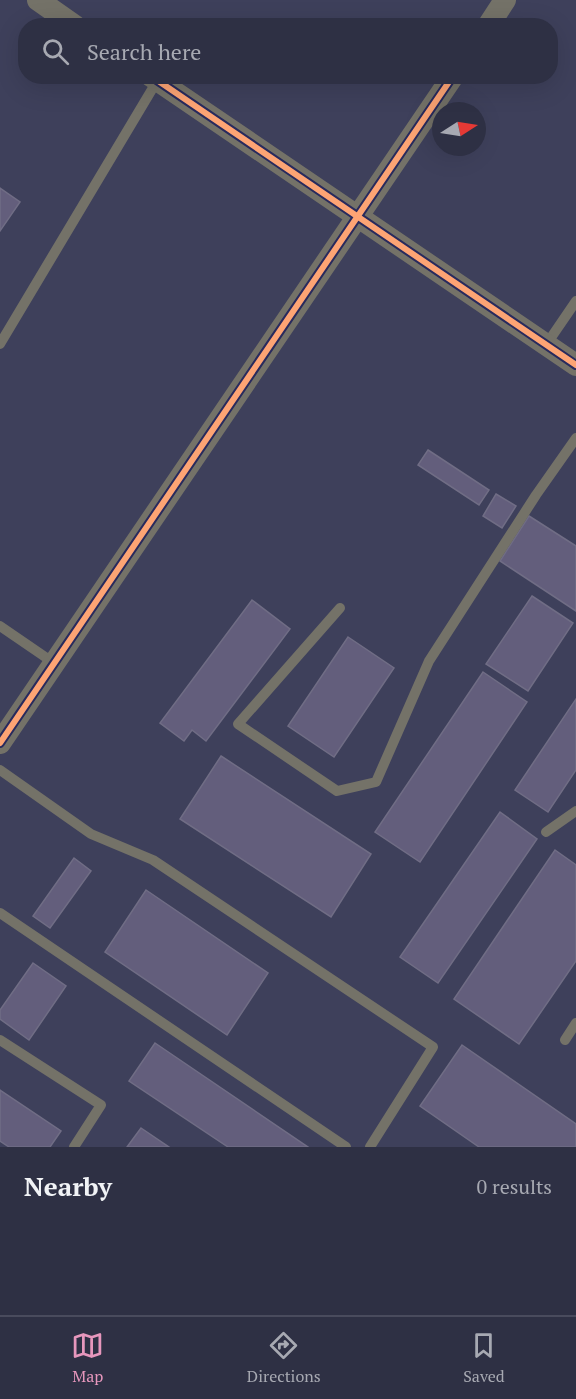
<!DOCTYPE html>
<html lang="en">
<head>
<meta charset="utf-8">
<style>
	body { margin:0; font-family:"PT Serif",serif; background:#3a3c4f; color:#f1f3f6 }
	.compass { position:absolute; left:432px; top:102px; width:54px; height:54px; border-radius:50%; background:#2e3044; box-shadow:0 6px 24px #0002; rotate:78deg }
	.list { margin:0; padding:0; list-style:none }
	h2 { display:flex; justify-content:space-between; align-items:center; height:78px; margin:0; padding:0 24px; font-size:26px }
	h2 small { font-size:20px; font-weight:400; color:#a7a9b2 }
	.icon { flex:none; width:33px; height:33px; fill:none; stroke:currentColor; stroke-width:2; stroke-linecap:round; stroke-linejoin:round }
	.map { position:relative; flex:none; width:576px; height:1147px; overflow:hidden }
	.search { position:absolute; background:#2e3044; box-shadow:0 6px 24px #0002; left:18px; right:18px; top:18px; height:66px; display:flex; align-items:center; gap:15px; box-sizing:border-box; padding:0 21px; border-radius:24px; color:#a7a9b2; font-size:22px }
	.sheet { height:168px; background:#2e3044 }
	nav { display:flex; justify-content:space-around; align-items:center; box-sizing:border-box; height:84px; border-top:2px solid #494b5d; background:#2e3044; font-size:16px; color:#a7a9b2 }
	nav a { display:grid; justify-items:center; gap:3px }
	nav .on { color:#e797bd }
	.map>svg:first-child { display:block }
</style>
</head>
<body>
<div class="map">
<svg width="576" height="1147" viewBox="0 0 576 1147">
	<rect width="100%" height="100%" fill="#3e405b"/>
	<g fill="#635e7c" stroke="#706d85" stroke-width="1.5">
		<path d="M0,188L20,202L0,231Z"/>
		<path d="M428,450L489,490L479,505L418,465Z"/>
		<path d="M496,494L516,506L502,528L483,516Z"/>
		<path d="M529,516L576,546V611L500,561Z"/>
		<path d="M532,596L573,623L528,691L486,664Z"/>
		<path d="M252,600L290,629L206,741L192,730L184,741L160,723Z"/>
		<path d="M348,637L394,668L334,757L288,726Z"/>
		<path d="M483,672L527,702L420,862L375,832Z"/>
		<path d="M576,699V770L548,812L515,790Z"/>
		<path d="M221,756L371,854L331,917L180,819Z"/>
		<path d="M500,812L537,839L438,983L400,957Z"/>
		<path d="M555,850L576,865V961L519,1044L454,999Z"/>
		<path d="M74,858L91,871L50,928L33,916Z"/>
		<path d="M146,890L268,973L227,1035L105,952Z"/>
		<path d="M33,963L66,986L29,1040L0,1019V1010Z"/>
		<path d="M155,1043L308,1147H228L129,1081Z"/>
		<path d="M462,1045L576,1124V1147H479L420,1106Z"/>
		<path d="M0,1090L61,1131L50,1147H9L0,1141Z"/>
		<path d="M141,1128L169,1147H127Z"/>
	</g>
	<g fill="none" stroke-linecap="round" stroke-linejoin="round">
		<g stroke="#747268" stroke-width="10">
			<path d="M0,344L157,81"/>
			<path d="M546,345L576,301"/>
			<path d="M340,608L238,724L337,791L376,782L429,661L536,495L576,438"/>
			<path d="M0,626L54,663"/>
			<path d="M0,770L91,834L153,860L433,1047L370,1147"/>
			<path d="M546,832L576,811"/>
			<path d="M0,913L346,1147"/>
			<path d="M0,1040L101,1105L74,1147"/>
			<path d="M565,1040L576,1023"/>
		</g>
		<g stroke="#747268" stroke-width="22">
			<path d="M38,0L75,26"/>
			<path d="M488,26L505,0"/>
			<path d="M151,76L576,365"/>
			<path d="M0,743L453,76"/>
		</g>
		<defs>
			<g id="cycleway">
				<path d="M151,76L576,365"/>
				<path d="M0,743L453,76"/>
			</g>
		</defs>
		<use href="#cycleway" stroke="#282a5d" stroke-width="10"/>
		<use href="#cycleway" stroke="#fda474" stroke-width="6"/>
	</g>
</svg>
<svg class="compass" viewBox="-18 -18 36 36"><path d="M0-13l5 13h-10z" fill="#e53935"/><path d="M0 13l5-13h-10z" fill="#a7a9b2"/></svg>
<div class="search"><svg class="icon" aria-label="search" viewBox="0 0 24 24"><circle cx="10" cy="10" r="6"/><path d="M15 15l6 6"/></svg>Search here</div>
</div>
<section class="sheet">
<h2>Nearby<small>0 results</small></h2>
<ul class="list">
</ul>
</section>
<nav>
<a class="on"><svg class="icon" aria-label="map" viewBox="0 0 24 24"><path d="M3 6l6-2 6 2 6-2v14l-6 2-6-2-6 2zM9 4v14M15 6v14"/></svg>Map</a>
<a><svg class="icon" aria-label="directions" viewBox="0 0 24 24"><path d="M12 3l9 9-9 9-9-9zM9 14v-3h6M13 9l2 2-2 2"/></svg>Directions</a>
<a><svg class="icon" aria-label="saved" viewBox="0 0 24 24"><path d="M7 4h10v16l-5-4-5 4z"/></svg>Saved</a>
</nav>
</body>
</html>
